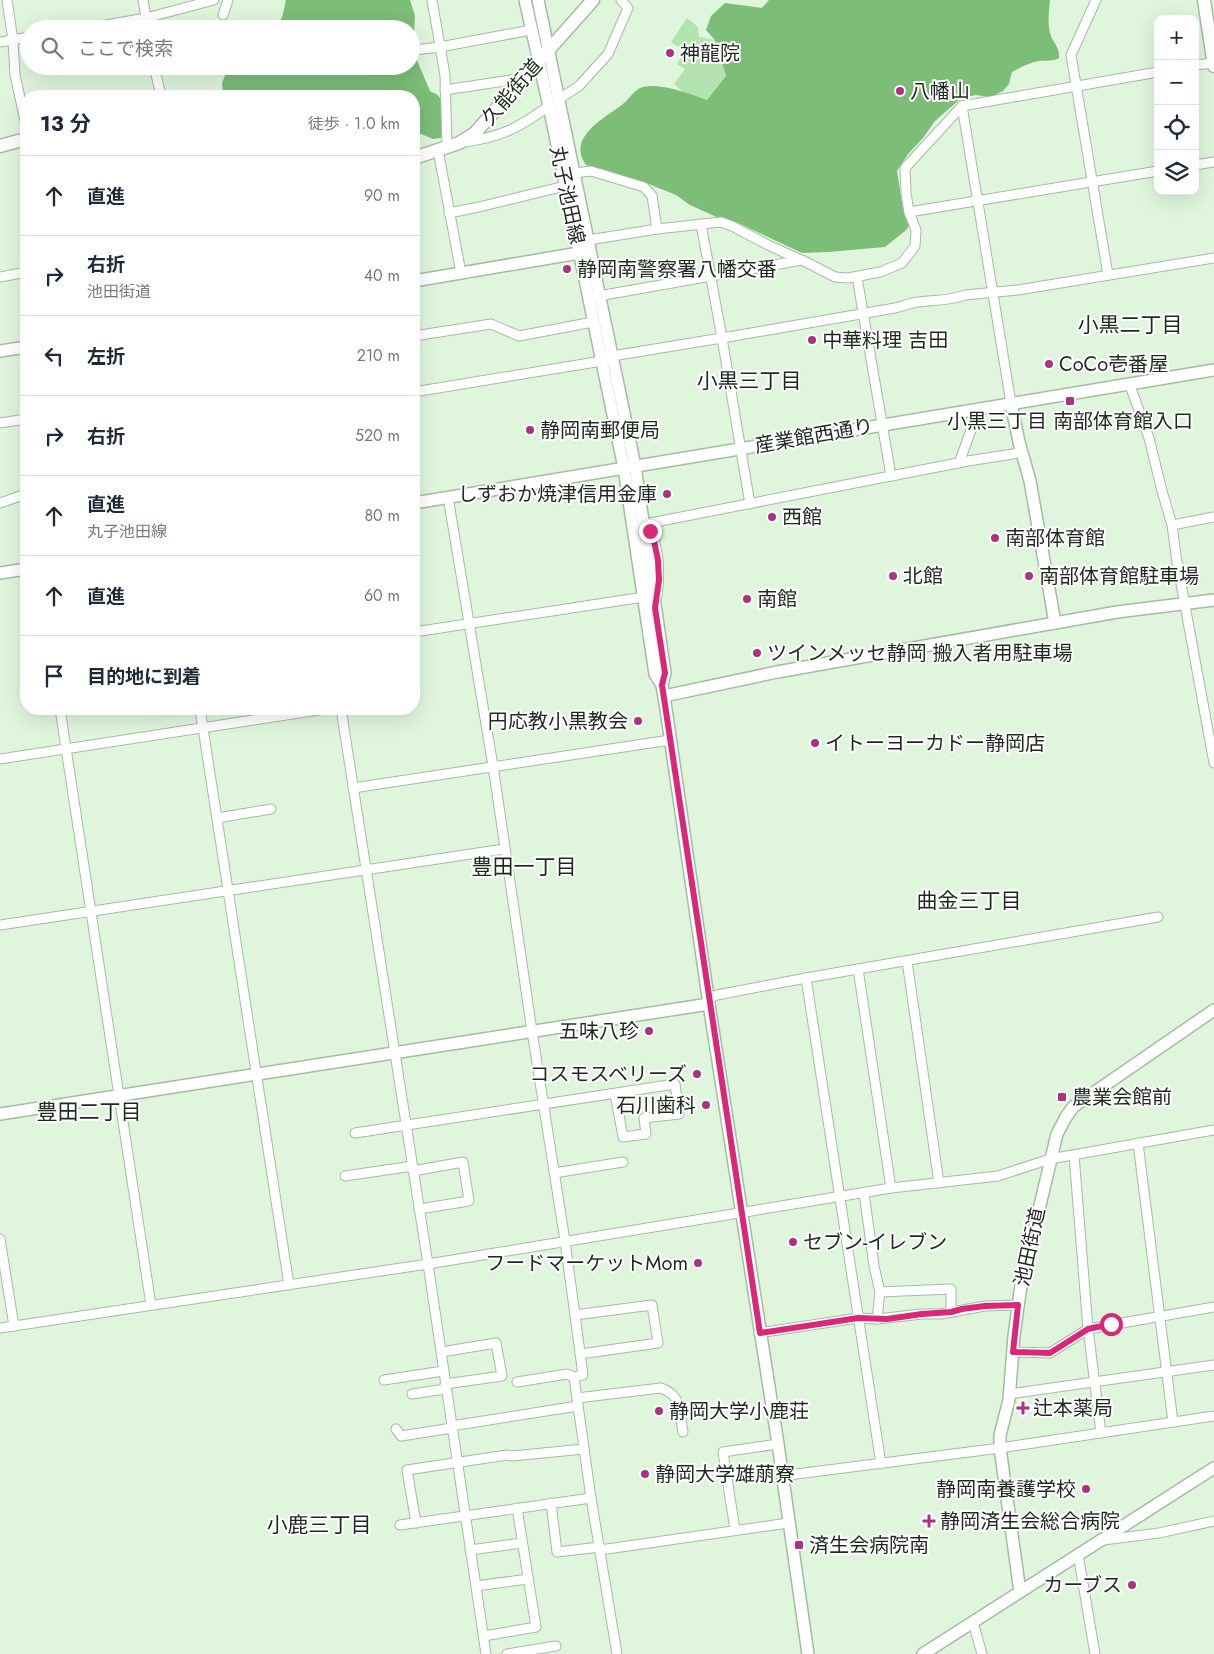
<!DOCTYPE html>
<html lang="ja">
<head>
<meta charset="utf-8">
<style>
	body { margin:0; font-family:Jost,"Noto Sans JP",sans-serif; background:#f2f2f3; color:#1f2937 }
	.controls { position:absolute; right:15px; top:15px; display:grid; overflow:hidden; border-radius:10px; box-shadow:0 5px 20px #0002 }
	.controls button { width:45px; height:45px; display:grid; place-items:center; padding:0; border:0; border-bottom:1px solid #e0e1e3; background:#fff; color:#1f2937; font:25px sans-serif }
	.stop { position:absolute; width:15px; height:15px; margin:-11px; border:4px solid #db2777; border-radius:50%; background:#fff }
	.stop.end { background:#db2777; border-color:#fff; box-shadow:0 1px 5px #0008 }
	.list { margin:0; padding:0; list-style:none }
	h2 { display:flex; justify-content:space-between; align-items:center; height:65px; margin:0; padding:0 20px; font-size:21px }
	h2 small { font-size:16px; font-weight:400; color:#747a83 }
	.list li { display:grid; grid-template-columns:32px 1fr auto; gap:15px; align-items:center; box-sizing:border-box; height:80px; padding:0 20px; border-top:1px solid #e0e1e3 }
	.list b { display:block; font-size:19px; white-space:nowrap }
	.list p { margin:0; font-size:16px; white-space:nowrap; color:#747a83 }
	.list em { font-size:16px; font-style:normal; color:#747a83 }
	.icon { flex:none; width:28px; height:28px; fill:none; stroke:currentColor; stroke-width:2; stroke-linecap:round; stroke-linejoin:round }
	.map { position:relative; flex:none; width:1214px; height:1654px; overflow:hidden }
	.search { position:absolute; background:#fff; box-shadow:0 5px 20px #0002; left:20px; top:20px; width:400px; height:55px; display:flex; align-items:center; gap:12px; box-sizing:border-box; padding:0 18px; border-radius:28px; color:#747a83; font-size:19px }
	.panel { position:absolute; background:#fff; box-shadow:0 5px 20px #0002; left:20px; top:90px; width:400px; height:625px; border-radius:20px }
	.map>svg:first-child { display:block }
</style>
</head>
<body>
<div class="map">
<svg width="1214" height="1654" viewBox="0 0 1214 1654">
	<rect width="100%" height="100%" fill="#dff6dd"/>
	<path fill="#b3e4af" d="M687,18L698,27L699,37L715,40L726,76L707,100L684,93L674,84L685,69L677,64L684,51L671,42Z"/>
	<g fill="#7cbd78">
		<path d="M286,0H410L415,16L413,51L430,91C434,93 438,94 440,98C444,104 443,130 441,138L433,139L414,131V96H229L223,92L222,83L229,66H411V29H275C282,22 284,10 286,0Z"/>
		<path d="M769,0H1050C1049,12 1047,25 1051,36C1054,44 1060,48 1059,58C1053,62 1047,60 1039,61C1031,62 1019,68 1012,72L1009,84L1003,91L991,97L976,95L961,98L935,121L923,138L908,154L897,171L903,209L910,225L905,231L885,247L828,252L802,253L736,222L721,219L690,205L676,195L644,182L586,165C566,137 605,118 623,104C628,100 634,91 640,88C658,81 690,94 707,100L726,76L715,40L706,30L711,16L725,3L762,8Z"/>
	</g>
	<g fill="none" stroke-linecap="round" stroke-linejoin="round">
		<defs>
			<g id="minor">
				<path d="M7,0L13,40L15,75L26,125"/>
				<path d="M143,0L148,29"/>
				<path d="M432,0L445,75L447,146"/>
				<path d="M1096,0L1071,55L1108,275"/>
				<path d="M223,15L228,0"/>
				<path d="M82,29L146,18L214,0"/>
				<path d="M0,42L29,37"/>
				<path d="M414,50L440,47L531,30"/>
				<path d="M1195,65L1214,63"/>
				<path d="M154,66L161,96"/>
				<path d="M445,90L524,78"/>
				<path d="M559,99L579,86L608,54L628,8L621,0"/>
				<path d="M464,142C502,137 518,128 549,106"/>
				<path d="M438,150L461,273"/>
				<path d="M1195,165L1214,162"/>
				<path d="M909,212L906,193L905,168L962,106"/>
				<path d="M449,213L479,207L565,186L575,173L591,171L644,187L652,196L657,229"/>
				<path d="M701,224L722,338L750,504"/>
				<path d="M589,240L657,229L721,222L732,226L768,245L801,260"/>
				<path d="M0,277L26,272"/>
				<path d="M857,277L891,476"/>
				<path d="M593,297L802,260L835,277L848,278L880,272L902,263L915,246L916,230L909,212L1158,171"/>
				<path d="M414,336L491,324L519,336L593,322"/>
				<path d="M606,357L722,338L895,308C903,306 910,303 918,302C933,300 950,301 965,295L1018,290L1214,258"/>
				<path d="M1129,383L1149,438L1162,491L1172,525L1177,562L1214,763"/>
				<path d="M414,392L602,361"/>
				<path d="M1011,403L962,106L1158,72"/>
				<path d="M0,423L26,419"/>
				<path d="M959,463L979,408"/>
				<path d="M448,497L493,766L532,1031L565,1241L583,1375L574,1377L591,1498L617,1654"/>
				<path d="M0,503L26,494"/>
				<path d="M1172,525L1214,517"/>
				<path d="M657,596C660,573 661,544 645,524L968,461L1013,454L1022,451"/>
				<path d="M414,632L644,597"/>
				<path d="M60,709L151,1305"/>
				<path d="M200,709L289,1285"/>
				<path d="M341,709L428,1264L486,1654"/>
				<path d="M0,759L325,709"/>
				<path d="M353,788L670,740"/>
				<path d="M217,818L271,809"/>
				<path d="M0,925L504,849"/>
				<path d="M907,961L939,1183"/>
				<path d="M858,969L891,1188"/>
				<path d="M806,978L881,1464"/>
				<path d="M708,999L717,995L806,978L1158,917"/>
				<path d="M355,1133L675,1084L679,1114L644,1118L646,1134L623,1137L615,1094"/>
				<path d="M1138,1143L1173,1422"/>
				<path d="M1074,1155L1088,1329L1101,1433"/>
				<path d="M413,1171L463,1162L469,1201L419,1209"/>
				<path d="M554,1173L623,1162"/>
				<path d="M345,1176L413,1166"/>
				<path d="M0,1239L14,1326"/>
				<path d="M880,1292L951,1289V1312"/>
				<path d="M575,1315L652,1305L658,1343L580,1354"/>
				<path d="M877,1319L922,1314H941L985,1306L1018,1305"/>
				<path d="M0,1328L428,1264L891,1188L998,1176L1050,1159L1214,1130"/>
				<path d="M759,1333L858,1318L877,1319L880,1292L874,1266L864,1193"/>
				<path d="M441,1352L496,1343L502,1376L445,1384"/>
				<path d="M1013,1352L1050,1353L1088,1329L1214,1307"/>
				<path d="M384,1380L443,1371"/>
				<path d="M517,1382L567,1374L574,1377"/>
				<path d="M412,1394L446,1389"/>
				<path d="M1009,1394L1214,1365"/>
				<path d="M577,1398L661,1388C683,1396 679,1412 683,1432"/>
				<path d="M451,1426L578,1406"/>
				<path d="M396,1429L401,1436L452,1428"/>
				<path d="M781,1476L1000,1448L1214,1416"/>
				<path d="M551,1503L557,1552L600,1547"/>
				<path d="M416,1523L407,1470L507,1455L512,1456L584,1449"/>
				<path d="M400,1525L591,1498"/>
				<path d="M735,1530L723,1452L778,1444"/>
				<path d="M1103,1540L1159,1533L1214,1521"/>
				<path d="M470,1550L522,1543"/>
				<path d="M600,1550L788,1523"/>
				<path d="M1078,1554L1095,1654"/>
				<path d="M476,1586L528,1579"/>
				<path d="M973,1622L982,1654"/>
				<path d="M484,1636L536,1627L517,1508"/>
				<path d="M507,1654L556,1646"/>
			</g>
			<g id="tertiary">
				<path d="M525,0L549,106L624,468L655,674L662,685L666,709L709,1004L778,1444L808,1654"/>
				<path d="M538,0L635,466L665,673L662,685"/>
				<path d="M414,281L579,253L582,249"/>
				<path d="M0,351L26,347"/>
				<path d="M1011,403L1019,442L1030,481L1055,623"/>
				<path d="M414,503L1214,370"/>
				<path d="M0,573L26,569"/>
				<path d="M664,696L777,672L1117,612L1214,600"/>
				<path d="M0,1114L709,1004"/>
				<path d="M1020,1592L1000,1448V1435L1009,1400L1014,1336L1021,1285L1057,1134L1066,1117L1073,1107L1214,1010"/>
				<path d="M923,1654L1214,1468"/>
			</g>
			<g id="secondary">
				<path d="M1204,0L1214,66"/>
				<path d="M0,146L26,139"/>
				<path d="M414,158L459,143L475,133L593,0"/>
			</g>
		</defs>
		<use href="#minor" stroke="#a5bba3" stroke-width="11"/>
		<use href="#tertiary" stroke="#a5bba3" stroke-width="14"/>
		<use href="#secondary" stroke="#a5bba3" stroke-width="15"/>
		<use href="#minor" stroke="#fff" stroke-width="9"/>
		<use href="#tertiary" stroke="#fff" stroke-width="11"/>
		<use href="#secondary" stroke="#fff" stroke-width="12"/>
	</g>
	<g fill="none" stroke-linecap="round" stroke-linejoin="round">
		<path stroke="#db2777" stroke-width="6" d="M650,531L653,536L658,560L659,580L655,608L665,673L662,685L760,1333L858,1318L887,1319L922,1314L951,1312L962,1309L985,1306L1018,1305L1013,1352L1050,1353L1088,1329L1111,1324"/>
	</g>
	<g fill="#ad3081" stroke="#fff" stroke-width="2">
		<circle cx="670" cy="53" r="5"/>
		<circle cx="900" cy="91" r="5"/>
		<circle cx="567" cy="269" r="5"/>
		<circle cx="812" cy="340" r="5"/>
		<circle cx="1049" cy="364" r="5"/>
		<rect x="1065" y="396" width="10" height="10" rx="2.5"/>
		<circle cx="530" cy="430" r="5"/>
		<circle cx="667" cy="494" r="5"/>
		<circle cx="772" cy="517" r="5"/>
		<circle cx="995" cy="538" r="5"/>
		<circle cx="893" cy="576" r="5"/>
		<circle cx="1029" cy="576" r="5"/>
		<circle cx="747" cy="599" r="5"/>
		<circle cx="757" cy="653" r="5"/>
		<circle cx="638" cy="721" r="5"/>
		<circle cx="815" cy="743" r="5"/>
		<circle cx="649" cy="1031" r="5"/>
		<circle cx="697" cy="1074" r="5"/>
		<rect x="1057" y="1092" width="10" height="10" rx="2.5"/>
		<circle cx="706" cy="1105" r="5"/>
		<circle cx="793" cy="1242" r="5"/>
		<circle cx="698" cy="1263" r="5"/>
		<path d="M1020.5 1400.5h5v5h5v5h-5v5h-5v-5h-5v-5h5z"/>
		<circle cx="659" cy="1411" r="5"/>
		<circle cx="645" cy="1474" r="5"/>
		<circle cx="1086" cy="1489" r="5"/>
		<path d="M926.5 1513.5h5v5h5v5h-5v5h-5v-5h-5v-5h5z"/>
		<rect x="794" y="1540" width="10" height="10" rx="2.5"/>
		<circle cx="1132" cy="1585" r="5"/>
	</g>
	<g text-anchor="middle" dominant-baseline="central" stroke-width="4" stroke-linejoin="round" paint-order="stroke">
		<g font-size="20" fill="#1f281e" stroke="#fff" text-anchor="start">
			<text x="680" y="53">神龍院</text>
			<text x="910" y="91">八幡山</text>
			<text x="577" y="269">静岡南警察署八幡交番</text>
			<text x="822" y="340">中華料理 吉田</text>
			<text x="1059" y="364">CoCo壱番屋</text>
			<text x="1070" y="421" text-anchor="middle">小黒三丁目 南部体育館入口</text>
			<text x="540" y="430">静岡南郵便局</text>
			<text x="657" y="494" text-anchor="end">しずおか焼津信用金庫</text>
			<text x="782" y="517">西館</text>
			<text x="1005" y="538">南部体育館</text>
			<text x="903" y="576">北館</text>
			<text x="1039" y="576">南部体育館駐車場</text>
			<text x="757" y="599">南館</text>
			<text x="767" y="653">ツインメッセ静岡 搬入者用駐車場</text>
			<text x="628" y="721" text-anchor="end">円応教小黒教会</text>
			<text x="825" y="743">イトーヨーカドー静岡店</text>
			<text x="639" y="1031" text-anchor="end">五味八珍</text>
			<text x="687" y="1074" text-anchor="end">コスモスベリーズ</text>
			<text x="1072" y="1097">農業会館前</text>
			<text x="696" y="1105" text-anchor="end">石川歯科</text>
			<text x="803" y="1242">セブン-イレブン</text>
			<text x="688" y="1263" text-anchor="end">フードマーケットMom</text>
			<text x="1033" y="1408">辻本薬局</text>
			<text x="669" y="1411">静岡大学小鹿荘</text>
			<text x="655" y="1474">静岡大学雄萠寮</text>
			<text x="1076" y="1489" text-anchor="end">静岡南養護学校</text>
			<text x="940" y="1521">静岡済生会総合病院</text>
			<text x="809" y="1545">済生会病院南</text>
			<text x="1122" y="1585" text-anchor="end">カーブス</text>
		</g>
		<g font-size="20" fill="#1f281e" stroke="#fff">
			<text transform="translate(512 92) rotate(-49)">久能街道</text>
			<text transform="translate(567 195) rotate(78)">丸子池田線</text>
			<text transform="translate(814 436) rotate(-10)">産業館西通り</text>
			<text transform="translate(1030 1247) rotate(-78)">池田街道</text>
		</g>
		<g font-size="21" fill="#1f281e" stroke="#fff">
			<text x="1130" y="325">小黒二丁目</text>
			<text x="749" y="381">小黒三丁目</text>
			<text x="524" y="867">豊田一丁目</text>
			<text x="969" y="901">曲金三丁目</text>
			<text x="89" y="1112">豊田二丁目</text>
			<text x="319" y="1525">小鹿三丁目</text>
		</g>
	</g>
</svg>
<div class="controls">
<button>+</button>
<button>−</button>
<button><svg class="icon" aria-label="locate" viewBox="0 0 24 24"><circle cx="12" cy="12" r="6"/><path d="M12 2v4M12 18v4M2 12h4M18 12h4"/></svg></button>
<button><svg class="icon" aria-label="layers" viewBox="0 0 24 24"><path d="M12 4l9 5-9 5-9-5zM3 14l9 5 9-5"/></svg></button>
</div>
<div class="stop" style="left:1111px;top:1324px"></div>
<div class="stop end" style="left:650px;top:531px"></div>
<div class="search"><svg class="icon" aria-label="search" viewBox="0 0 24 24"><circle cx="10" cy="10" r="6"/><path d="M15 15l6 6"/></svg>ここで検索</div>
<section class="panel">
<h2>13 分<small>徒歩 · 1.0 km</small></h2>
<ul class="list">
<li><svg class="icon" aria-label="ahead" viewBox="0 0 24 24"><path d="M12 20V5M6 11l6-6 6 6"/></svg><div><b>直進</b></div><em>90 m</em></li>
<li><svg class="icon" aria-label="right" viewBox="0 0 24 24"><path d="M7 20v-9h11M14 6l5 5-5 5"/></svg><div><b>右折</b><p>池田街道</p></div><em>40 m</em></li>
<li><svg class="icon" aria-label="left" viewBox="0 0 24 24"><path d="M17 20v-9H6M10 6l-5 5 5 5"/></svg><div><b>左折</b></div><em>210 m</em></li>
<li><svg class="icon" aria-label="right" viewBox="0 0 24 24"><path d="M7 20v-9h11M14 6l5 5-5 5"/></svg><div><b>右折</b></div><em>520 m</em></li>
<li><svg class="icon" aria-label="ahead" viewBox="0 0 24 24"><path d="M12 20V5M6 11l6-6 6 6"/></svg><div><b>直進</b><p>丸子池田線</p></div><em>80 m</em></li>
<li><svg class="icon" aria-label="ahead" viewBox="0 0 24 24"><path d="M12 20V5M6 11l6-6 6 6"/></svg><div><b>直進</b></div><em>60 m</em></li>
<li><svg class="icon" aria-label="arrive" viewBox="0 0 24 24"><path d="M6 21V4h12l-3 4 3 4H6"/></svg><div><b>目的地に到着</b></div></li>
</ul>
</section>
</div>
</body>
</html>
